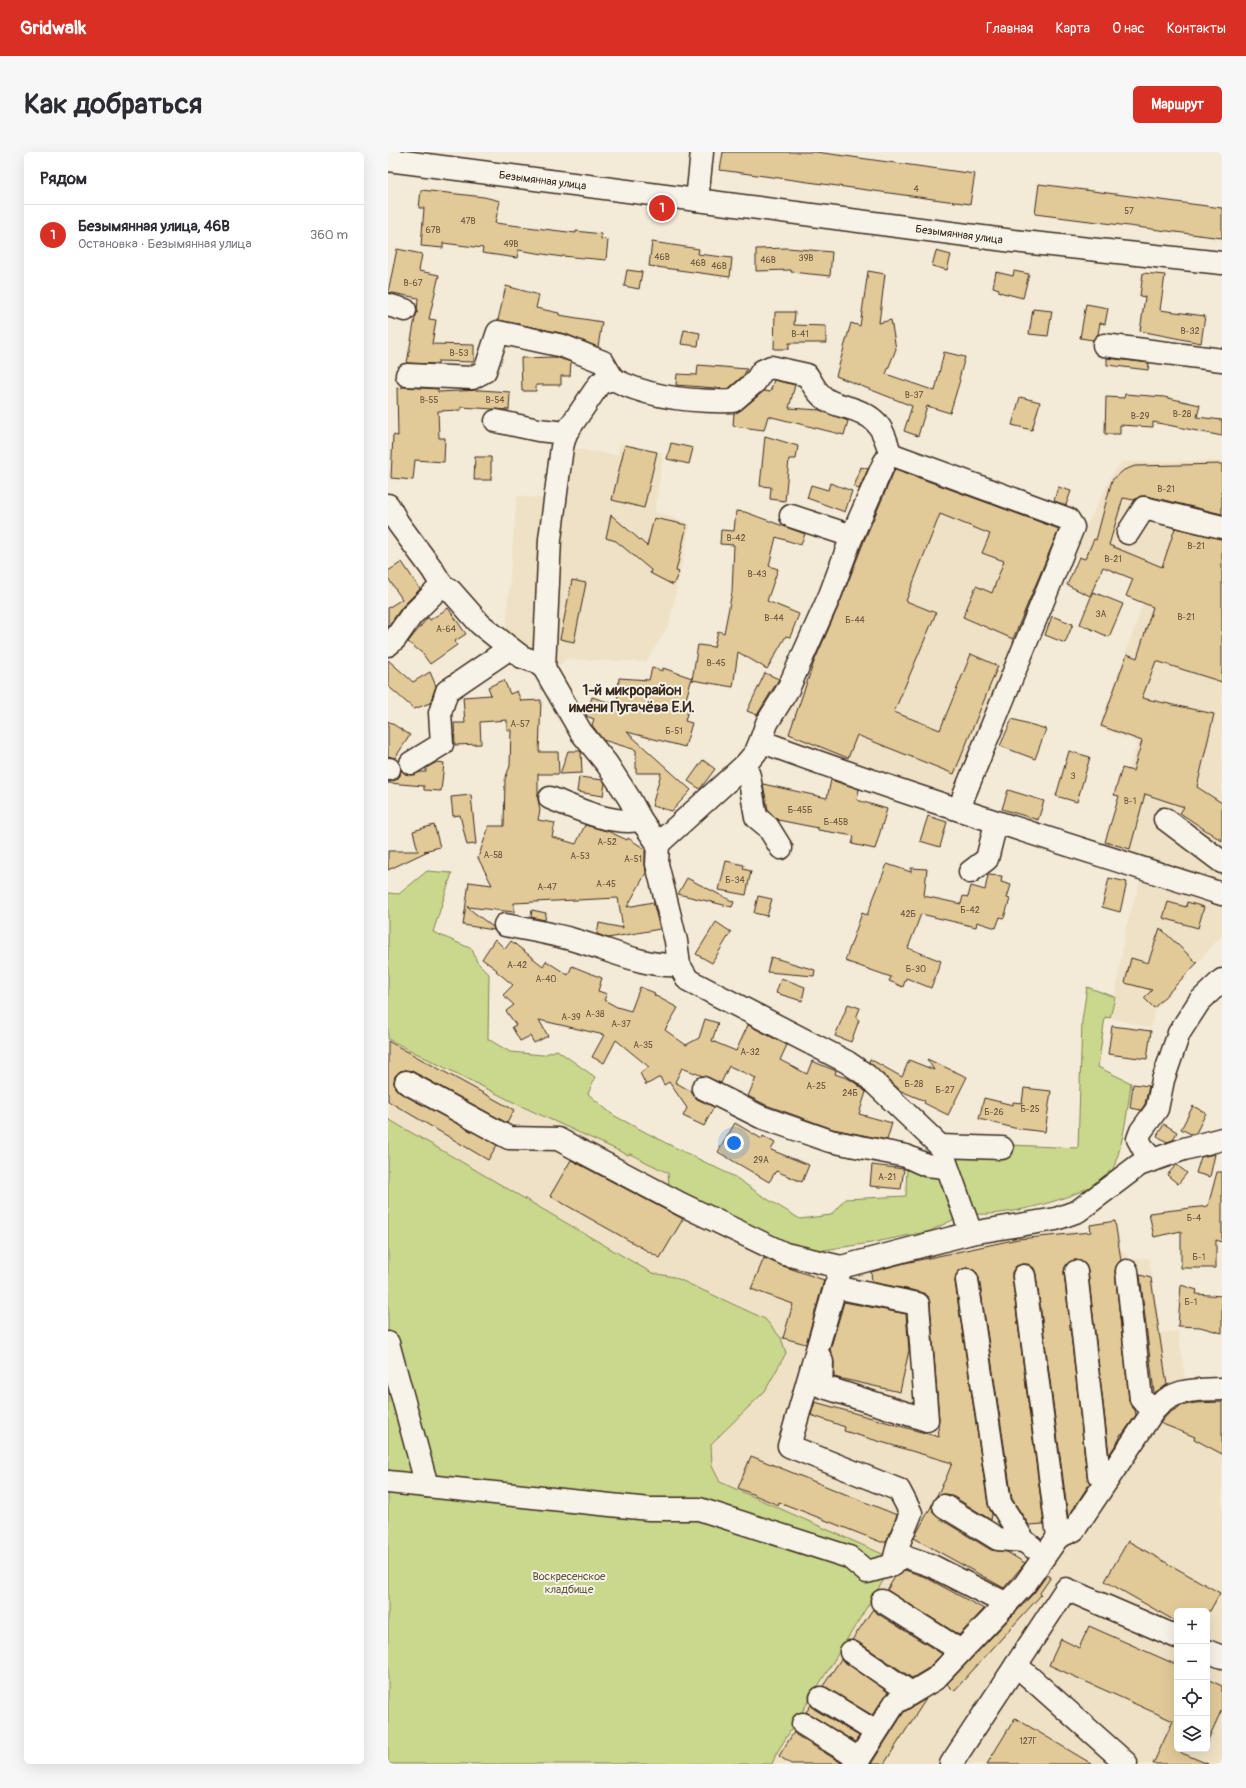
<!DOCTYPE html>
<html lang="ru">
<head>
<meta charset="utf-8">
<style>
	body { margin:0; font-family:Pangolin,sans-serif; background:#f7f7f7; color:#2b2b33 }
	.controls { position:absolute; right:12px; bottom:12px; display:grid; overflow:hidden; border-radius:6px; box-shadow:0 4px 16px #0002 }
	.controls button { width:36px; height:36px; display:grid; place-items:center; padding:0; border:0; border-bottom:1px solid #e1e1e2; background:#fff; color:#2b2b33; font:20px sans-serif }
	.you { position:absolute; left:346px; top:991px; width:14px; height:14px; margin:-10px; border:3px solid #fff; border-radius:50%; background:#1a73e8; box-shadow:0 0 0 6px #1a73e833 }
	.badge { display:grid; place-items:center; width:26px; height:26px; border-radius:50%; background:#d93025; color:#fff; font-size:13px; font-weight:700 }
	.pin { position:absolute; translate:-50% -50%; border:2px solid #fff; box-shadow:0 1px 4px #0006 }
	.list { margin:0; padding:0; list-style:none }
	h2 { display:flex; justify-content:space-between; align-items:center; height:52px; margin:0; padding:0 16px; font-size:17px }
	h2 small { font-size:13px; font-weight:400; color:#7c7c81 }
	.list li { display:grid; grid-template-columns:26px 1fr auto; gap:12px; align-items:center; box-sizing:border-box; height:60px; padding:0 16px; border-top:1px solid #e1e1e2 }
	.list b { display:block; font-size:15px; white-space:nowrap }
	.list p { margin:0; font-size:13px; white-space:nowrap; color:#7c7c81 }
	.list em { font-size:13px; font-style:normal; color:#7c7c81 }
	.icon { flex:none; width:22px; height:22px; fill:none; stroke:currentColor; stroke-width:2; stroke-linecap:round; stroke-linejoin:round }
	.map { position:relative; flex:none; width:834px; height:1612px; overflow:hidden; border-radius:6px }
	header { display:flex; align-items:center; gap:24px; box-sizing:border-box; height:56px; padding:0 20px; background:#d93025; color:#fff }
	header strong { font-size:19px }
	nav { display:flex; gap:22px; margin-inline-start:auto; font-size:14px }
	.intro { display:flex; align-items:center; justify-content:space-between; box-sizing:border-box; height:96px; padding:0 24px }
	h1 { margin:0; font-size:28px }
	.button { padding:10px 18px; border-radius:6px; background:#d93025; color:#fff; font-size:14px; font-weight:700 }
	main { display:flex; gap:24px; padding:0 24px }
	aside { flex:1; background:#fff; border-radius:6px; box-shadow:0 4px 16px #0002 }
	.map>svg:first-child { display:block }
</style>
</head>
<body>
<header>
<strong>Gridwalk</strong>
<nav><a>Главная</a><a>Карта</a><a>О нас</a><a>Контакты</a></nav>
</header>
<div class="intro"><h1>Как добраться</h1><a class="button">Маршрут</a></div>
<main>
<aside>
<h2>Рядом<small></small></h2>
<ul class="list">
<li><span class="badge">1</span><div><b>Безымянная улица, 46В</b><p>Остановка · Безымянная улица</p></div><em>360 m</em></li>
</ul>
</aside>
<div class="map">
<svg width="834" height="1612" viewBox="0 0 834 1612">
	<rect width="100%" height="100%" fill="#f3ebd8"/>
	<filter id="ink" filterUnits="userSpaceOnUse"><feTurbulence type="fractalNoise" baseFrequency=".025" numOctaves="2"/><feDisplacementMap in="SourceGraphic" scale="8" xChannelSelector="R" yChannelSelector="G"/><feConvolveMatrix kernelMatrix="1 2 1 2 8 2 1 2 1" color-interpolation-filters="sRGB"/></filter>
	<g filter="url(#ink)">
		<g fill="#eee1c5" fill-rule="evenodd">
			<path d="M232,291L275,301L267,359L302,372L281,473L258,510L178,507L167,518L117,487L129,344L173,348L182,296L230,303Z"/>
			<path d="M834,309V735L715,695L731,644L726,643L734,616L740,618L750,590L711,576L761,435L688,403L701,369L725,321L734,310Z"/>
			<path d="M503,312L677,370L567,644L560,647L385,585L383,570Z"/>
			<path d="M753,726L834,752V783L766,859L763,876L722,866L727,845L738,775Z"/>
			<path d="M0,887L133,954L240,1003L242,1002L280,1021L281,1033L376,1101L439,1125L629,1085L692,1078L698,1099L732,1097L743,1107L761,1106L773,1181L790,1179L797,1226L768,1244L834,1241V1612H384L388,1602L507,1408L332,1330L324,1314L323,1292L377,1238V1167L286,1125L264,1121L0,967ZM789,1459H819V1597H789Z"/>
		</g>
		<g fill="#c9d88c" stroke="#828155">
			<path d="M39,719L64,721L45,780L84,797L89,810L101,822L100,887L122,900L155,903L169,898L207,925L200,942L225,963L276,990L347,1025L376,1045L412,1067L443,1063L457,1047L518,1044L519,1011L544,1022L560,1037L567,1067L542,1079L483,1091L429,1099L396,1096L281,1033L280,1021L242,1002L240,1003L133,954L0,887V741L11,742Z"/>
			<path d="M699,835L727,845L722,866L717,865L710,915L743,931C740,955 737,979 730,1003C728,1007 727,1013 725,1017C707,1044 618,1065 587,1062L555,990L690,996L694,869Z"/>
			<path d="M0,967L264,1121L286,1125L377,1167L393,1186L398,1201L377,1239L323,1292L324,1314L332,1330L508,1408L388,1602L384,1612H0Z"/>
		</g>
		<g fill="#e2c998" stroke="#3b2a1e">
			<path d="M335,0H428L587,22L582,52L332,18Z"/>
			<path d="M651,32L834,56V86L647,62Z"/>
			<path d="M33,38L96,45L112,49L107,71L188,81V79L213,82V87L220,88L218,108L174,104V105L130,98L129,106L94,101L95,96L55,91V96L33,94L36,56H31Z"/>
			<path d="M264,90L311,97L310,102L344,106L342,125L261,114Z"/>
			<path d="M400,96L444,100L442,124L403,120V118L368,119V97Z"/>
			<path d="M9,97L34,102L31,119L51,123L41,167L48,168L44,192L86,193V210L50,209V212L19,211L27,166L29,161L30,146L0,140Z"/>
			<path d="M548,99L563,103L559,118L544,114Z"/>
			<path d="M239,118L254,120L251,137L236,134Z"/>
			<path d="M480,119L497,122L491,171L503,168L508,197L498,222L547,239L556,200L577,205L571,227L572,228L562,261L539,254L530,284L516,279L524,254L448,224L463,171L472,174Z"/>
			<path d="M626,119L641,122L635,146L611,140V137L605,135L608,120L625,124Z"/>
			<path d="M755,121L777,123L772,158L817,164L813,191L752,179L757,145L752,144Z"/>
			<path d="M118,134L151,143L148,156L171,161V163L214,170L210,195L178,182L110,168Z"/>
			<path d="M698,152L720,156L717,172L712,171L710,182L705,188L692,186Z"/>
			<path d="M645,157L664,159L660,184L641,182Z"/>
			<path d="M387,160H407L406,173L438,174V191H401V197H386Z"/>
			<path d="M296,178L312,181L310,194L293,192Z"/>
			<path d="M167,205L183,210L182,224H173V233H148V239H134L133,206Z"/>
			<path d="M719,206L761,211L760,218L719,213Z"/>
			<path d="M310,213L359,217L356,223L340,237L288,233L289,222L309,223Z"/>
			<path d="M386,228L407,233L401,256L432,258L460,269L456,283L380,264L376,278L345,274L346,261L353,258L376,239L382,240Z"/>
			<path d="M15,235L50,237V240L92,238L122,240L121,258L73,255V258L50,259L51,286H57L56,310L27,308L25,328L3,326L5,283L10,284L9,236Z"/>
			<path d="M737,242L776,245L812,253L809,265L834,268V284L765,270V275L732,273V282H717L718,245L736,246Z"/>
			<path d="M632,245L652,250L644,278L624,273Z"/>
			<path d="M377,284L410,294L408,307H401L397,349L382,347L383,335L372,334Z"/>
			<path d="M283,291L305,296L301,312L279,307Z"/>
			<path d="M237,293L269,300L256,356L224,348Z"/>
			<path d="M87,305H103V328H86Z"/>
			<path d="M834,312V362L759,344H752L746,348L735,346L721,393L774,415L787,376L834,387V530L768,509L754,546L826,562L809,635L834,651V689L792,661L796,655L757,642L742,697L717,690L731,644L726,643L734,616L745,619L754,589L713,574L739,502L749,506L765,455L738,444L745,427L715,415L702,444L679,433L691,405L697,407L706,387L708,388L724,328L736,318L747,314Z"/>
			<path d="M473,315L480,317L471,337L466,335Z"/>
			<path d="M507,317L671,377L625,487L575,465L588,434L604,441L616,409L594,401L602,382L552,362L518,449L548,461L506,560L552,578L583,502L610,514L566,622L469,583L460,606L401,582L426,510L453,448L476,389Z"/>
			<path d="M442,331L464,339L457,360L419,346L423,333L440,338Z"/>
			<path d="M670,335L683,339L678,353L666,349Z"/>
			<path d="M348,359L357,360L417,382L413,393L388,385L381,414L390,417L379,449L411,462L402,485L398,484L379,517L350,500L345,535L304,528L310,493L326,495L330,479L336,481L344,440L346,393L332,392L333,378L346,379Z"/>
			<path d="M223,363L259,394L266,366L299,373L288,419L291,420L285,433L262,421L263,418L228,389L218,386Z"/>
			<path d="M14,410L32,437L14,455L0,475V456L14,447L0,426V419Z"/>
			<path d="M184,428L198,431L186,490L172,487Z"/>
			<path d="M705,440L735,452L721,485L692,472Z"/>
			<path d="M60,456L78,482L67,489L69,493L42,512L34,501L20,490L40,465L42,468Z"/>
			<path d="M664,464L685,472L677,491L657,483Z"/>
			<path d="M0,508L25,530L42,520L48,534L42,551L26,557L0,534Z"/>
			<path d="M264,516L275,519V516L304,526L296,554L301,555L297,569L304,571L297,595L239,580L303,638L284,659L264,654L273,621H248V598L215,588L204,573L206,567L198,564L204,545L229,553L231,526L261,528Z"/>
			<path d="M377,521L391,527L369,563L359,559Z"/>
			<path d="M116,528L122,542L129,539L133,549L153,548L151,600H170L171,622H150V647L152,658L150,668L167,671L164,685L188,692L197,673L222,680L239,688L240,686L257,697V712L258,721L239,755L265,750L272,777L220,786L209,782L211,771L235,776L230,746L126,751V760L79,755L105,775L106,778L75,773L81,730L104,733L90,706L101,674H116L117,627L122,614L123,578H119V568L92,570L93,592L67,593L66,571H77L75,545L103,543L100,535Z"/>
			<path d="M624,567L658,577L647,607L612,594Z"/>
			<path d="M0,569L22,583L7,606L0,604Z"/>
			<path d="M180,599H192L193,600L194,621L172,622Z"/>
			<path d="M681,599L702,605L689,650L668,644Z"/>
			<path d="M315,608L327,617L312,637L300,629Z"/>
			<path d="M49,610L56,611L53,639L36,638V634L0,631V630L8,628L12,624L13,618L17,622L24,623L33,620H38V616Z"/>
			<path d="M191,625L215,628L217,631L215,644L189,640Z"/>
			<path d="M443,628L471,637L469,648L499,657L487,697L464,692L466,684L430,678V676L390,668L380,658L375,632L439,646Z"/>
			<path d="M620,638L656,649L650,668L614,657Z"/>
			<path d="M83,643L88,692L79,693L72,663L65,664L63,645Z"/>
			<path d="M540,664L559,670L552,695L532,689Z"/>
			<path d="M46,673L52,695L36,699H40L0,718V699H30L25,679Z"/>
			<path d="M338,709L356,713L355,717L363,719L358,743L331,738Z"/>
			<path d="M499,712L523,720V716L539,717L536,744L573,752L575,744L580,745L583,734L597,738L600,723L614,724L613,730L623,733L619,746L622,747L616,766L612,765L608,776L589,770L588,775L533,762L520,796L553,809L543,836L518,826L515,835L501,829L503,825L457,809L474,761L479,763Z"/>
			<path d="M299,726L346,750L344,755L290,742Z"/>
			<path d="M721,726L739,730L732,760L714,755Z"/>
			<path d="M370,744L384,747L379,764L366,761Z"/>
			<path d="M780,750L798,755L799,750L816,755L810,776L775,766Z"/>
			<path d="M144,758L158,761L157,768L143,765Z"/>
			<path d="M328,770L343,780L324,811L308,802Z"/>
			<path d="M772,776L809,811L766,856L756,846L764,838L737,831L743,806L760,811Z"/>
			<path d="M107,787L117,797L123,789L155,814L158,809L180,823L184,814L214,826L210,839L219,842L216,848L229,855L243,859L252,835L267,841L266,843L290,856L277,878L298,893L311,886L317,867L330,871L324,889L348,899L360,873L399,893L392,908L419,922L424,909L448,919L447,922L461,927L470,933L478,940L471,962L504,971L499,988L445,977L378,953L360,944L368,926L341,914L333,931L294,916L287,930L304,940L309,947L326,955L316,974L295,964L299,956L281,930L276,933L272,925L258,933L252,921L261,915L228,888L216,911L204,905L216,883L151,868L160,884L146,891L142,884L132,889L124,875L128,873L118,859L126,853L115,843L125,833L108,819L109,818L94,807Z"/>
			<path d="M383,805L427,818L426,824L379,820Z"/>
			<path d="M393,826L417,835L414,849L388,841Z"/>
			<path d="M460,852L472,856L468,866L471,868L463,890L447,884Z"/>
			<path d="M724,874L763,879L759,907L720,902Z"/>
			<path d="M0,889L126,958L119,971L24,919L18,918L12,919L7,924L6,930L7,936L12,941L109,993L100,1008L0,949Z"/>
			<path d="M482,907L514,925L521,908L546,918L539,907L579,925L560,963L536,951L537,949L513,939L481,910Z"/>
			<path d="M745,932L761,934L757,952L753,958L742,956Z"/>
			<path d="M636,936L663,939L657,980L626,976L591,967L596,946L625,953V950L634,951Z"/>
			<path d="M805,954L818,961L808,981L803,982L793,977Z"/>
			<path d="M347,971L374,987L375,984L387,991L383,998L421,1013L414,1030L388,1019L381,1030L330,1000Z"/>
			<path d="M776,972L789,980L785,988L779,990L769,984Z"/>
			<path d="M827,1002L822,1025L808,1021L813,1005Z"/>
			<path d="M183,1008L295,1067L272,1106L162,1044Z"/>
			<path d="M484,1013L516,1017L513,1037L482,1034Z"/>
			<path d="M788,1013H789L799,1021L790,1032L779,1023Z"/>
			<path d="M829,1020H834V1090L828,1088V1116H793V1079L766,1085L761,1061L820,1054Z"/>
			<path d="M727,1069L733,1108L728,1114L727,1120L741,1248L747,1258L748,1263L734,1283H732V1286L721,1303L700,1119L698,1113L693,1109L687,1108L681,1110L677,1115L676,1121L699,1324L702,1331L680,1365L648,1122L646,1116L640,1112H634L628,1114L624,1120V1126L656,1372L641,1373L624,1347L591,1126L589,1121L584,1117L578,1116L572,1118L568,1123L567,1130L600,1353L604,1362L603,1368L563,1343L556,1342L548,1345L558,1326L564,1311L456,1279L457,1275L423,1263L427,1250L551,1285L550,1274L551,1267L542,1151L540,1144L533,1140L484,1130L483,1120L517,1111L630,1087L703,1080L702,1073Z"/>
			<path d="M376,1106L392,1113L436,1128L418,1192L395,1186L405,1152L363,1137Z"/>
			<path d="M752,1123L763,1126L779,1233L766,1241Z"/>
			<path d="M793,1133L809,1138L808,1142L834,1144V1181L812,1175L790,1174Z"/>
			<path d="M456,1150L518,1162L521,1198L512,1240L446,1225V1210L442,1198Z"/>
			<path d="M834,1250V1302L806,1287L807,1285L772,1271L781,1261L793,1254L807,1251Z"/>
			<path d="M363,1304L509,1363L498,1390H493L391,1350L390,1353L350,1336Z"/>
			<path d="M544,1353L545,1360L549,1365L603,1398L619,1400L637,1411L616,1436L526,1386Z"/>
			<path d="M740,1389L832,1441L822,1459H789V1470L717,1429Z"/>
			<path d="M517,1418L537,1425L596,1457L571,1483L499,1438L507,1425Z"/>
			<path d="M659,1423L663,1425L652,1441L653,1443L566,1539L559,1532L646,1441Z"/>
			<path d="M485,1457L487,1460L554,1502L539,1517L524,1526L470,1490L464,1488Z"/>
			<path d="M701,1474L789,1513V1599L820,1612H765L785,1569L661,1513L673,1487L691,1496Z"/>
			<path d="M453,1507L500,1540L484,1563L435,1534Z"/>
			<path d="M819,1527L834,1534V1557L819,1590Z"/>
			<path d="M538,1547L496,1612H483L516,1560Z"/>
			<path d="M423,1553L426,1557L471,1584L467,1590L418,1560Z"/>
			<path d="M627,1566L704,1612H599Z"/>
			<path d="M406,1580L408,1583L455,1612H403L391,1604Z"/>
		</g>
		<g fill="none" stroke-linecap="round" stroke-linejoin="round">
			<defs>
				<g id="minor">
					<path id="s1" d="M0,8L625,89L834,111"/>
					<path d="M309,48L314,0"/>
					<path d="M0,153L17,158"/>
					<path d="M716,193L834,208"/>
					<path d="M19,223L84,226L97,219L110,180L175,194L215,210L225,227"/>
					<path d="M108,269L150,278L178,281"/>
					<path d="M0,353L10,371L44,417L54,433L63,439L92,472L122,496L134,505L148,510L156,516L193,580L219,612L241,646L253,668L270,692L269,712L288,789L291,813L300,828L459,910L478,923L552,994L583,1081"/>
					<path d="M403,364L464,384"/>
					<path d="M740,381L756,356L834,375"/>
					<path d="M0,493L7,487L23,464L54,433"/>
					<path d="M156,516L162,387L174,295L178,281L212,231L225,227C261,246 305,250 345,249L367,230L374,219L383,215L419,223C423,229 427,238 433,243C439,250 450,253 458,255C487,263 495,273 502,302"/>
					<path d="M373,588L379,571L400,537L442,443L464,384L496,311L502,302L508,304L680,367L685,375L576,643L572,658"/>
					<path d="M23,611L54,592L52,561L59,539L122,496"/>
					<path d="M357,613L361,624L368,665L380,675L393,696"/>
					<path d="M0,617H1"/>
					<path d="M162,646C190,657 222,673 253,668"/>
					<path d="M777,667L834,710"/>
					<path d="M270,692L357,613L368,600L373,588L383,593C532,648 683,693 834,742"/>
					<path d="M582,720L599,707L608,671"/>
					<path d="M117,773C142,778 168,782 193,790C224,799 258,815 291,813"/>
					<path d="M18,930L121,986L170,987L293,1052L397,1102L453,1115"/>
					<path d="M315,936L373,965L442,989L518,1004L538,1013L558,1015"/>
					<path d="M552,994L614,996"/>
					<path d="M765,1008L756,998L750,987L753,979L769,957L775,928L791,881L811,850L834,828"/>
					<path d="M739,1119L753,1247L766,1258"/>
					<path d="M688,1120L711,1323L719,1328"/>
					<path d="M636,1124L670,1385"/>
					<path d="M579,1128L612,1351L636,1389"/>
					<path d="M0,1191L39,1334"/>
					<path d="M432,1205L434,1210L433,1234L539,1268L530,1152L447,1135"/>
					<path d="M0,1330L261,1357H311L461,1405L479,1420L505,1413L513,1403L542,1413L619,1452"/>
					<path d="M556,1354L610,1387L636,1389L644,1395"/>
					<path d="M505,1413L510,1393L523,1361L511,1338L401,1294L453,1115L583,1081L668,1067L690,1059L751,1013L796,997L834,987"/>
					<path d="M494,1449L573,1499"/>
					<path d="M819,1499L834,1505"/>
					<path d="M463,1500L516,1536L520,1542"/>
					<path d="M628,1513L738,1611L737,1612"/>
					<path d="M433,1546L488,1580"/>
					<path d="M415,1572L471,1607"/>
					<path d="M468,1612L507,1551L547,1527L637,1432L670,1385L686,1378L766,1258C786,1236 806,1238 834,1237"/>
					<path d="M563,1612L678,1437L789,1485"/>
				</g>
			</defs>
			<use href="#minor" stroke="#3b2a1e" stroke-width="25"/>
			<use href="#minor" stroke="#f7f3e8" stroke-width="22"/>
		</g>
	</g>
	<g text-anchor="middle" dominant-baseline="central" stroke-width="4" stroke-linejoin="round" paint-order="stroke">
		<g font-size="9" fill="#65523c">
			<text x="528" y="37">4</text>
			<text x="741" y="59">57</text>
			<text x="80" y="69">47В</text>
			<text x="45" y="78">67В</text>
			<text x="123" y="92">49В</text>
			<text x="274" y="105">46В</text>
			<text x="418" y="106">39В</text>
			<text x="380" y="108">46В</text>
			<text x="310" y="111">46В</text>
			<text x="331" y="114">46В</text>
			<text x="25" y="131">В-67</text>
			<text x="802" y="179">В-32</text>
			<text x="412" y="182">В-41</text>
			<text x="71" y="201">В-53</text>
			<text x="526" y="243">В-37</text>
			<text x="41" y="248">В-55</text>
			<text x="107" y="248">В-54</text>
			<text x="794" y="262">В-28</text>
			<text x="752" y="264">В-29</text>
			<text x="778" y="337">В-21</text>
			<text x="348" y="386">В-42</text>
			<text x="808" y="394">В-21</text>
			<text x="725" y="407">В-21</text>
			<text x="369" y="422">В-43</text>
			<text x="713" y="462">3А</text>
			<text x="798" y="465">В-21</text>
			<text x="386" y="466">В-44</text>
			<text x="467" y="468">Б-44</text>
			<text x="58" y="477">А-64</text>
			<text x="328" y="511">В-45</text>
			<text x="132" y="572">А-57</text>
			<text x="286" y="579">Б-51</text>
			<text x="685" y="624">3</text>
			<text x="742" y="649">В-1</text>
			<text x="412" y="658">Б-45Б</text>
			<text x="448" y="670">Б-45В</text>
			<text x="219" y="690">А-52</text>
			<text x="105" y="703">А-58</text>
			<text x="192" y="704">А-53</text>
			<text x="245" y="707">А-51</text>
			<text x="347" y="728">Б-34</text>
			<text x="218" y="732">А-45</text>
			<text x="159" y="735">А-47</text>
			<text x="582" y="758">Б-42</text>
			<text x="520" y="762">42Б</text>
			<text x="129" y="813">А-42</text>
			<text x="528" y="817">Б-30</text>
			<text x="158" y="827">А-40</text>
			<text x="207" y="862">А-38</text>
			<text x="183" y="865">А-39</text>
			<text x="233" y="872">А-37</text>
			<text x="255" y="893">А-35</text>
			<text x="362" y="900">А-32</text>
			<text x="526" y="932">Б-28</text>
			<text x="428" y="934">А-25</text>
			<text x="557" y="938">Б-27</text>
			<text x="462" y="941">24Б</text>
			<text x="642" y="957">Б-25</text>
			<text x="606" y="960">Б-26</text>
			<text x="373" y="1008">29А</text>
			<text x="499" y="1025">А-21</text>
			<text x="806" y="1066">Б-4</text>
			<text x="811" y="1105">Б-1</text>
			<text x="803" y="1150">Б-1</text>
			<text x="640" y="1589">127Г</text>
		</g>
		<g font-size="11" fill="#3b2a1e" stroke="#f7f3e8">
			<text stroke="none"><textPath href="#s1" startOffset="156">Безымянная улица</textPath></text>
			<text stroke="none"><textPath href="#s1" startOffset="576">Безымянная улица</textPath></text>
		</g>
		<g font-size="11" fill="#5e563a" stroke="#f7f3e8">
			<text x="181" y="1424">Воскресенское<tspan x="181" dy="13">кладбище</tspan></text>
		</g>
		<g font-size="15" font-weight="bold" fill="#3b2a1e" stroke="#f7f3e8">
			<text x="244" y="538">1-й микрорайон<tspan x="244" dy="17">имени Пугачёва Е.И.</tspan></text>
		</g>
	</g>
</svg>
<div class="controls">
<button>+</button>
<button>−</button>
<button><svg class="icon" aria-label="locate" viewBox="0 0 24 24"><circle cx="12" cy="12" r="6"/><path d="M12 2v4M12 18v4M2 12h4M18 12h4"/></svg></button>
<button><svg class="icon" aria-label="layers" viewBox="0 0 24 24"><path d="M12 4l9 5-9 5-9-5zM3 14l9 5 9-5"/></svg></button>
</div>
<div class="you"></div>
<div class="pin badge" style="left:274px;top:56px">1</div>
</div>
</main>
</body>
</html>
